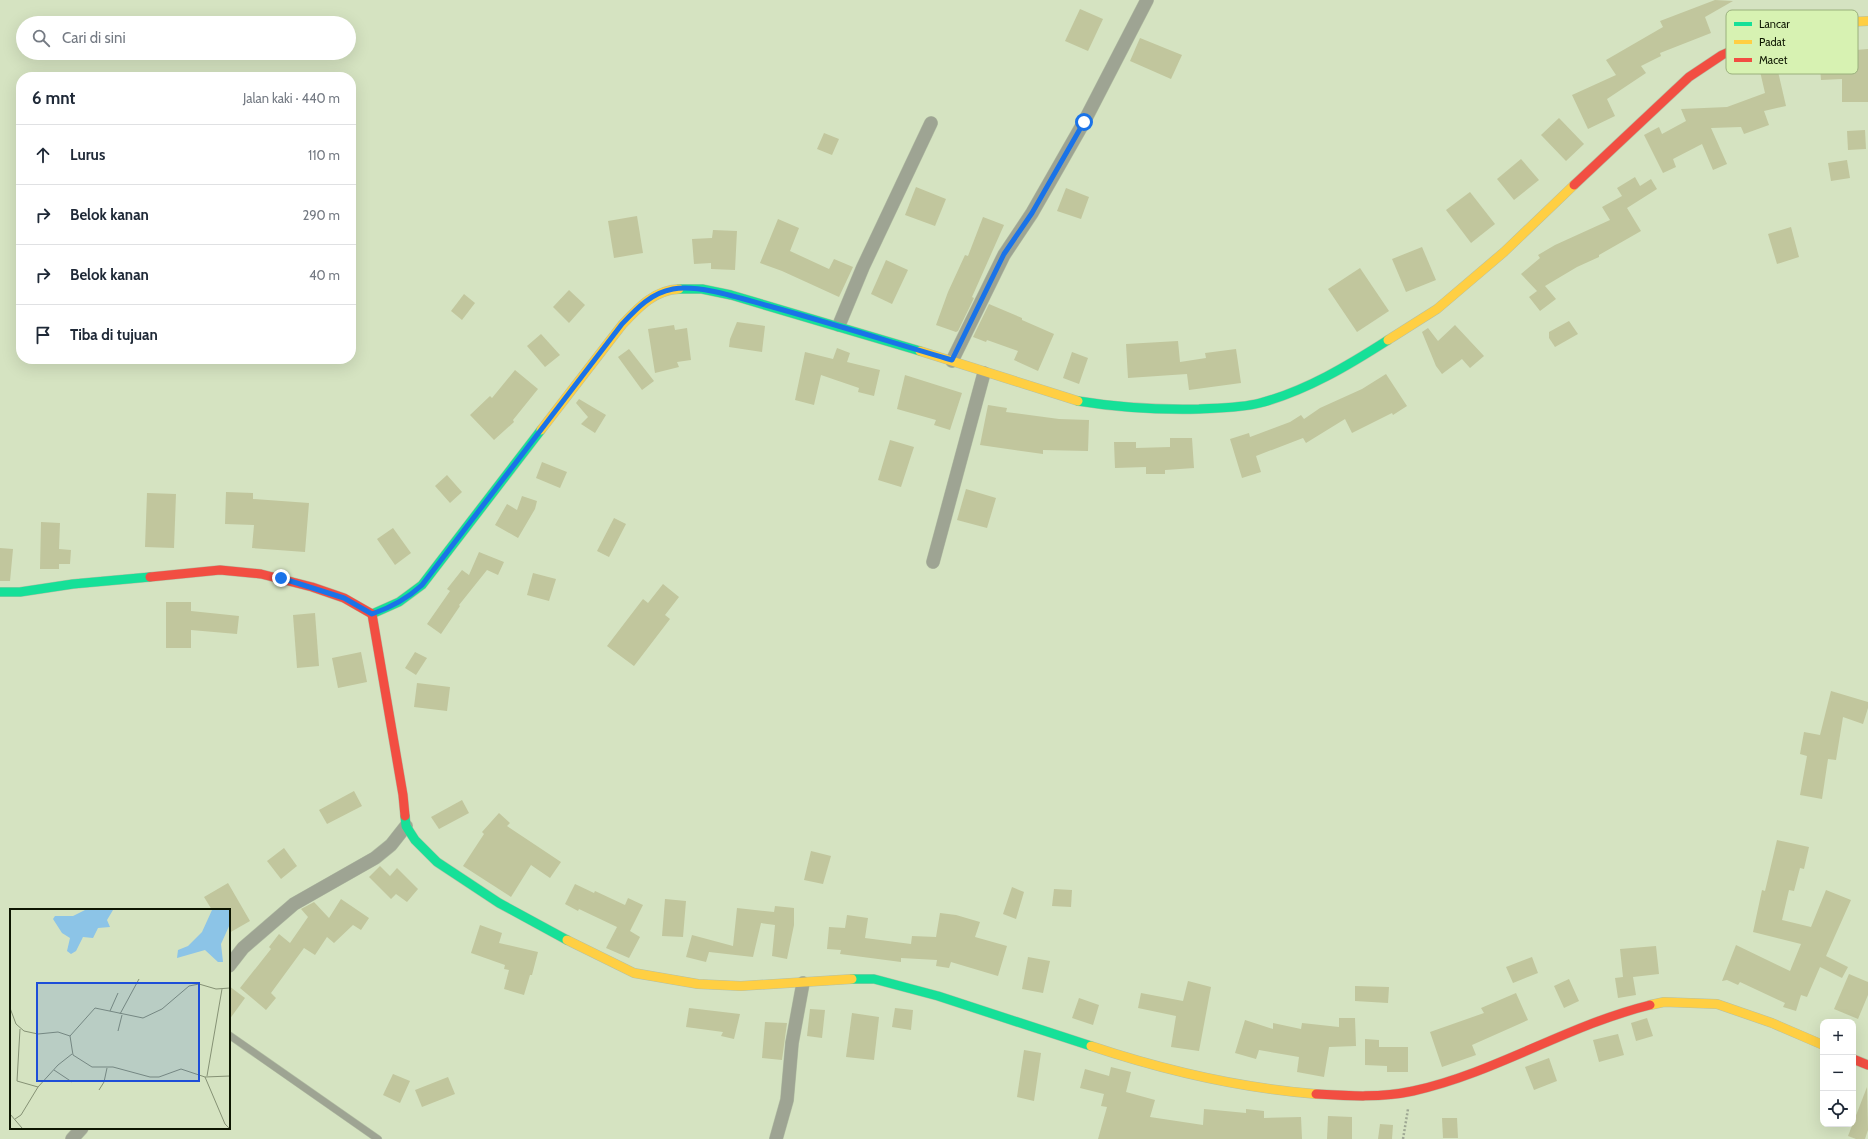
<!DOCTYPE html>
<html lang="id">
<head>
<meta charset="utf-8">
<style>
	body { margin:0; font-family:Cabin,sans-serif; background:#f6f6f7; color:#1f2937 }
	.controls { position:absolute; right:12px; bottom:12px; display:grid; overflow:hidden; border-radius:8px; box-shadow:0 4px 16px #0002 }
	.controls button { width:36px; height:36px; display:grid; place-items:center; padding:0; border:0; border-bottom:1px solid #e0e1e3; background:#fff; color:#1f2937; font:20px sans-serif }
	.stop { position:absolute; width:12px; height:12px; margin:-9px; border:3px solid #1a73e8; border-radius:50%; background:#fff }
	.stop.end { background:#1a73e8; border-color:#fff; box-shadow:0 1px 4px #0008 }
	.list { margin:0; padding:0; list-style:none }
	h2 { display:flex; justify-content:space-between; align-items:center; height:52px; margin:0; padding:0 16px; font-size:17px }
	h2 small { font-size:13px; font-weight:400; color:#747a83 }
	.list li { display:grid; grid-template-columns:26px 1fr auto; gap:12px; align-items:center; box-sizing:border-box; height:60px; padding:0 16px; border-top:1px solid #e0e1e3 }
	.list b { display:block; font-size:15px; white-space:nowrap }
	.list em { font-size:13px; font-style:normal; color:#747a83 }
	.icon { flex:none; width:22px; height:22px; fill:none; stroke:currentColor; stroke-width:2; stroke-linecap:round; stroke-linejoin:round }
	.map { position:relative; flex:none; width:1868px; height:1139px; overflow:hidden }
	.search { position:absolute; background:#fff; box-shadow:0 4px 16px #0002; left:16px; top:16px; width:340px; height:44px; display:flex; align-items:center; gap:10px; box-sizing:border-box; padding:0 14px; border-radius:22px; color:#747a83; font-size:15px }
	.panel { position:absolute; background:#fff; box-shadow:0 4px 16px #0002; left:16px; top:72px; width:340px; height:292px; border-radius:16px }
	.map>svg:first-child { display:block }
</style>
</head>
<body>
<div class="map">
<svg width="1868" height="1139" viewBox="0 0 1868 1139">
	<rect width="100%" height="100%" fill="#d5e3c1"/>
	<g fill="#c1c69d">
		<path d="M1715,0L1733,1L1705,17L1711,33L1660,53L1661,56L1641,66L1646,73L1607,99L1615,116L1588,129L1572,95L1616,75L1606,60L1663,27L1660,21Z"/>
		<path d="M1080,9L1103,19L1088,51L1065,41Z"/>
		<path d="M1140,38L1182,55L1171,79L1130,61Z"/>
		<path d="M1868,49V102H1842V79L1821,80L1819,53Z"/>
		<path d="M1776,63L1786,106L1764,111L1769,125L1744,134L1741,127L1711,128L1727,164L1713,170L1702,144L1673,159L1676,167L1663,173L1644,135L1659,127L1662,134L1686,121L1681,109L1727,107L1765,93L1759,67Z"/>
		<path d="M1559,118L1584,144L1566,161L1541,135Z"/>
		<path d="M1865,130L1866,149L1848,150L1847,131Z"/>
		<path d="M824,133L839,139L832,155L817,149Z"/>
		<path d="M1521,159L1539,180L1514,200L1497,179Z"/>
		<path d="M1847,160L1850,178L1831,181L1828,163Z"/>
		<path d="M1635,177L1640,186L1651,179L1657,189L1627,208L1641,231L1599,255V257L1577,267L1545,286L1556,299L1540,311L1529,297L1537,291L1521,274L1540,258L1538,255L1555,245L1610,220L1602,207L1622,196L1617,188Z"/>
		<path d="M916,187L946,199L935,226L905,215Z"/>
		<path d="M1066,188L1089,197L1081,219L1057,211Z"/>
		<path d="M1470,192L1495,224L1471,243L1446,210Z"/>
		<path d="M637,216L643,253L614,258L608,221Z"/>
		<path d="M983,217L1004,225L972,297L974,298L958,331L956,332L936,325L948,292L965,255L968,256Z"/>
		<path d="M778,219L799,228L790,251L829,269L834,259L853,267L839,297L782,271L760,263Z"/>
		<path d="M1791,227L1799,257L1777,264L1768,234Z"/>
		<path d="M713,230L737,231L735,270L711,269V263L694,264L692,239L712,238Z"/>
		<path d="M1422,247L1436,280L1406,292L1392,259Z"/>
		<path d="M886,260L908,270L892,304L871,294Z"/>
		<path d="M1360,268L1389,311L1357,332L1328,289Z"/>
		<path d="M569,290L585,305L569,323L553,307Z"/>
		<path d="M464,294L475,303L462,320L451,311Z"/>
		<path d="M989,304L1022,318V320L1054,334L1038,371L1014,360L1018,351L987,340L986,342L973,337Z"/>
		<path d="M1569,321L1578,334L1555,347L1549,338V332Z"/>
		<path d="M737,322L765,326L762,352L729,347L730,339Z"/>
		<path d="M674,325L675,330L687,328L691,360L677,362L679,367L655,373L648,329Z"/>
		<path d="M1455,325L1484,356L1470,368L1462,359L1442,374L1436,366L1422,332L1428,328L1438,341Z"/>
		<path d="M541,334L560,355L545,367L527,346Z"/>
		<path d="M1178,341L1180,362L1206,358L1205,353L1236,349L1241,383L1189,390L1187,374L1128,378L1126,344Z"/>
		<path d="M837,348L850,353L847,362L880,370L874,396L858,392L859,388L821,375L814,405L795,400L805,352L833,359Z"/>
		<path d="M629,349L654,381L642,390L618,357Z"/>
		<path d="M1072,352L1088,358L1079,384L1063,378Z"/>
		<path d="M515,370L538,389L513,420L514,422L494,440L470,415L490,396L492,398Z"/>
		<path d="M1386,374L1407,406L1393,415L1392,413L1352,433L1345,419L1306,443L1303,438L1256,456L1261,472L1242,478L1230,439L1249,433L1250,437L1290,422L1301,415L1304,419L1320,408L1362,389Z"/>
		<path d="M905,375L962,393L950,430L934,425L936,420L897,409Z"/>
		<path d="M579,399L606,415L595,433L581,424L588,417L576,403Z"/>
		<path d="M988,405L1007,408L1006,412L1059,419L1089,420L1088,451L1043,450V454L980,445Z"/>
		<path d="M1170,438H1192L1194,468L1165,470V474H1146V467L1115,468L1114,442H1136V448L1170,447Z"/>
		<path d="M890,440L914,447L901,487L878,480Z"/>
		<path d="M542,462L567,472L560,488L536,478Z"/>
		<path d="M447,475L462,492L450,503L435,486Z"/>
		<path d="M966,489L996,498L987,528L957,520Z"/>
		<path d="M226,492L253,493V499L309,503L305,552L252,548L254,525L225,524Z"/>
		<path d="M147,493L176,494L174,548L145,547Z"/>
		<path d="M522,496L537,501L535,509L518,538L495,525L507,504L517,510Z"/>
		<path d="M614,518L626,524L609,557L597,551Z"/>
		<path d="M41,522L60,523L59,549L71,550L70,564H59V569H40Z"/>
		<path d="M393,528L411,553L395,565L377,539Z"/>
		<path d="M0,548L13,549L10,581H0Z"/>
		<path d="M479,552L504,562L498,575L487,570L459,605L460,606L441,634L427,624L450,591L447,589L462,570L469,575Z"/>
		<path d="M533,573L556,579L549,601L527,595Z"/>
		<path d="M663,584L679,597L665,615L670,619L634,666L607,646L643,599L648,603Z"/>
		<path d="M166,602H191V611L239,616L237,634L191,630V648H166Z"/>
		<path d="M315,613L319,666L297,668L293,615Z"/>
		<path d="M361,652L367,682L338,688L332,658Z"/>
		<path d="M415,652L427,658L416,675L405,668Z"/>
		<path d="M417,683L450,687L447,711L414,707Z"/>
		<path d="M1831,691L1868,702V708L1863,724L1843,717L1836,760L1828,759L1822,799L1800,795L1807,756L1800,754L1804,732L1820,735Z"/>
		<path d="M354,791L362,806L327,824L319,810Z"/>
		<path d="M462,800L469,813L439,829L431,817Z"/>
		<path d="M499,813L510,823L507,826L561,862L550,878L531,865L511,897L463,866L484,834L482,832Z"/>
		<path d="M1777,840L1809,847L1804,869L1800,868L1794,891L1789,890L1782,920L1811,927L1826,890L1851,900L1826,956L1848,967L1842,978L1820,967L1807,997L1801,995L1796,1011L1783,1007L1785,1003L1740,982L1738,985L1727,980L1722,981L1736,945L1790,971L1801,944L1753,932L1762,890L1765,891Z"/>
		<path d="M284,848L297,866L281,879L267,861Z"/>
		<path d="M811,851L831,856L823,884L804,880Z"/>
		<path d="M380,866L390,876L397,868L418,889L407,902L396,894L391,899L369,877Z"/>
		<path d="M228,883L250,921L229,933V910H212L204,897Z"/>
		<path d="M575,884L594,893L595,891L625,905L628,898L643,905L630,931L640,937L629,958L606,948L617,927L579,909L578,911L565,904Z"/>
		<path d="M1012,887L1024,892L1016,919L1003,914Z"/>
		<path d="M1054,889L1072,890L1071,907L1052,906Z"/>
		<path d="M341,899L369,918L361,930L353,925L334,943L327,937L315,955L304,948L271,993L276,998L266,1010L240,988L271,949L269,947L279,934L290,943L308,917L301,909L314,902L329,918Z"/>
		<path d="M665,899L686,901L683,937L662,936Z"/>
		<path d="M775,906L794,908V925L787,959L772,956L775,925L761,923L753,957L709,952L706,962L686,957L692,935L733,946L737,908L774,912Z"/>
		<path d="M940,913L956,915L980,922L975,937L1007,946L998,976L951,962L949,968L936,966L937,960L901,958V962L840,954L841,950L827,949L829,927L845,928L847,915L868,918L865,938L911,944L912,936L936,937Z"/>
		<path d="M480,925L502,933L499,943L538,952L532,975H530L524,995L504,989L509,970L504,969L505,965L471,953Z"/>
		<path d="M1656,946L1659,974L1633,977L1636,995L1618,998L1615,978L1623,977L1620,949Z"/>
		<path d="M1028,957L1050,961L1043,993L1022,989Z"/>
		<path d="M1532,957L1538,973L1513,983L1506,967Z"/>
		<path d="M1849,974L1868,982V995L1858,1019L1834,1009Z"/>
		<path d="M1569,979L1579,1001L1564,1008L1554,986Z"/>
		<path d="M1188,981L1211,987L1199,1051L1171,1047L1176,1016L1138,1008L1141,993L1183,1001Z"/>
		<path d="M229,986L245,998L229,1020Z"/>
		<path d="M1355,986L1389,987L1388,1003L1355,1001Z"/>
		<path d="M1516,993L1528,1020L1472,1045L1476,1055L1442,1067L1430,1032L1484,1013L1481,1008Z"/>
		<path d="M1079,998L1099,1005L1093,1025L1072,1018Z"/>
		<path d="M689,1008L740,1014L734,1039L721,1036L723,1032L686,1027Z"/>
		<path d="M895,1008L913,1010L911,1030L892,1027Z"/>
		<path d="M810,1009L825,1010L822,1038L807,1036Z"/>
		<path d="M852,1013L879,1017L874,1060L846,1057Z"/>
		<path d="M1339,1018H1355L1356,1046L1329,1047L1324,1077L1297,1072L1299,1057L1259,1050L1256,1059L1235,1053L1245,1020L1273,1029V1023L1301,1029L1302,1023L1339,1027Z"/>
		<path d="M1647,1018L1653,1036L1636,1041L1631,1023Z"/>
		<path d="M765,1022L787,1023L782,1060L762,1058Z"/>
		<path d="M1618,1034L1624,1055L1599,1062L1593,1040Z"/>
		<path d="M1365,1039L1379,1040V1047H1408V1072H1387V1066L1365,1065Z"/>
		<path d="M1024,1050L1041,1053L1034,1101L1017,1097Z"/>
		<path d="M1549,1058L1557,1081L1534,1090L1525,1067Z"/>
		<path d="M1111,1067L1131,1072L1126,1092L1155,1100L1150,1117L1203,1125L1204,1109L1246,1113V1109L1264,1111V1118L1301,1117L1302,1139H1098L1107,1107L1101,1106L1104,1094L1080,1088L1085,1069L1109,1076Z"/>
		<path d="M393,1074L410,1081L400,1103L383,1095Z"/>
		<path d="M448,1077L455,1094L422,1107L415,1090Z"/>
		<path d="M1867,1087L1868,1130L1865,1139H1856L1848,1136Z"/>
		<path d="M1328,1116L1352,1117V1139H1327Z"/>
		<path d="M1442,1118H1457L1458,1138H1443Z"/>
		<path d="M1380,1124L1393,1125L1392,1139H1378Z"/>
	</g>
	<g fill="none" stroke-linecap="round" stroke-linejoin="round">
		<defs>
			<path id="lane" d="M229,1035L378,1139"/>
			<g id="street">
				<path d="M839,325L863,267L931,123"/>
				<path d="M952,361L1004,255L1032,213L1084,122L1147,0"/>
				<path d="M933,562L984,373"/>
				<path d="M229,966L243,948L294,904L375,858L391,845L406,826"/>
				<path d="M72,1139L82,1128"/>
				<path d="M776,1139L787,1100L792,1043L803,983"/>
			</g>
			<g id="fast">
				<path d="M679,289H702L731,295L920,351"/>
				<path d="M1078,401C1121,408 1156,410 1199,409C1219,408 1241,408 1260,403C1306,391 1349,365 1388,340"/>
				<path d="M0,592H20L73,584L150,577"/>
				<path d="M372,614L399,602L422,585L541,430"/>
				<path d="M405,816L406,826L415,840L437,862L499,903L567,940"/>
				<path d="M852,979H874L938,996L1091,1046"/>
			</g>
			<g id="slow">
				<path d="M1764,36L1812,24L1868,21"/>
				<path d="M1388,340L1437,309L1504,252L1574,185"/>
				<path d="M920,351L1078,401"/>
				<path d="M541,430L622,325C638,308 654,290 679,289"/>
				<path d="M567,940L634,973L698,984L741,986L852,979"/>
				<path d="M1650,1005L1664,1002L1717,1004L1772,1023L1823,1045"/>
				<path d="M1091,1046C1163,1070 1240,1088 1316,1094"/>
			</g>
			<g id="jam">
				<path d="M1574,185L1689,77L1722,55L1764,36"/>
				<path d="M150,577L220,570L261,574L312,587L344,598L372,614"/>
				<path d="M372,614L403,795L405,816"/>
				<path d="M1853,1059L1868,1065"/>
				<path d="M1316,1094C1349,1096 1381,1098 1413,1091C1495,1073 1568,1025 1650,1005"/>
			</g>
		</defs>
		<use href="#lane" stroke="#b4c0a5" stroke-width="8"/>
		<use href="#street" stroke="#b4c0a5" stroke-width="14"/>
		<use href="#fast" stroke="#b4c0a5" stroke-width="10"/>
		<use href="#slow" stroke="#b4c0a5" stroke-width="10"/>
		<use href="#jam" stroke="#b4c0a5" stroke-width="10"/>
		<path stroke="#9ea793" stroke-width="2.5" stroke-dasharray="2 2" stroke-linecap="butt" d="M1403,1139L1408,1109"/>
		<use href="#lane" stroke="#9ea493" stroke-width="7"/>
		<use href="#street" stroke="#9ea493" stroke-width="13"/>
		<use href="#fast" stroke="#16e098" stroke-width="9"/>
		<use href="#slow" stroke="#ffcf43" stroke-width="9"/>
		<use href="#jam" stroke="#f24e42" stroke-width="9"/>
	</g>
	<g fill="none" stroke-linecap="round" stroke-linejoin="round">
		<path stroke="#1a73e8" stroke-width="5" d="M281,578L344,598L372,614C392,607 407,599 422,585L622,324C637,308 651,293 673,289C699,284 743,299 769,306C830,323 891,342 952,360L1004,254L1032,213L1084,122"/>
	</g>
	<g transform="translate(10 909)">
		<rect width="220" height="220" fill="#d5e3c1"/>
		<path d="M75,1H103L97,11L100,18L88,19L83,29L73,28L66,42L61,45L57,42L60,29L52,24L43,10L45,7H63ZM202,1H220V15L211,35L213,53H208L195,41L167,49L168,41L178,37L192,23Z" fill="#8cc4e7"/>
		<path fill="none" stroke="#859174" stroke-width="1" d="M0,99L6,115L14,122L28,125L48,123L60,127M100,102L108,84M110,105L129,70M10,120L7,172L28,178M108,122L112,106M60,127L85,99L133,109L152,100L179,77L189,75L206,80L220,79M60,127L63,146L82,158H103L140,168H149L171,160L195,168L220,167M44,161L62,173M197,167L212,80M195,168L215,215L219,219M89,181L94,173L97,159M0,205L12,219M5,210L11,206L28,178L48,156L62,145"/>
		<path fill="#1d4ed8" fill-opacity="0.15" stroke="#1d4ed8" stroke-width="2" d="M27,74H189V172H27Z"/>
		<rect width="220" height="220" fill="none" stroke="#0d1501" stroke-width="2"/>
	</g>
	<rect x="1726" y="10" width="132" height="64" rx="6" fill="#d7f2b2" stroke="#9ab07d" stroke-width="1"/>
	<rect x="1734" y="22" width="18" height="4" fill="#16e098"/>
	<rect x="1734" y="40" width="18" height="4" fill="#ffcf43"/>
	<rect x="1734" y="58" width="18" height="4" fill="#f24e42"/>
	<g font-size="11" fill="#0d1501">
		<text x="1759" y="28">Lancar</text>
		<text x="1759" y="46">Padat</text>
		<text x="1759" y="64">Macet</text>
	</g>
</svg>
<div class="controls">
<button>+</button>
<button>−</button>
<button><svg class="icon" aria-label="locate" viewBox="0 0 24 24"><circle cx="12" cy="12" r="6"/><path d="M12 2v4M12 18v4M2 12h4M18 12h4"/></svg></button>
</div>
<div class="stop" style="left:1084px;top:122px"></div>
<div class="stop end" style="left:281px;top:578px"></div>
<div class="search"><svg class="icon" aria-label="search" viewBox="0 0 24 24"><circle cx="10" cy="10" r="6"/><path d="M15 15l6 6"/></svg>Cari di sini</div>
<section class="panel">
<h2>6 mnt<small>Jalan kaki · 440 m</small></h2>
<ul class="list">
<li><svg class="icon" aria-label="ahead" viewBox="0 0 24 24"><path d="M12 20V5M6 11l6-6 6 6"/></svg><div><b>Lurus</b></div><em>110 m</em></li>
<li><svg class="icon" aria-label="right" viewBox="0 0 24 24"><path d="M7 20v-9h11M14 6l5 5-5 5"/></svg><div><b>Belok kanan</b></div><em>290 m</em></li>
<li><svg class="icon" aria-label="right" viewBox="0 0 24 24"><path d="M7 20v-9h11M14 6l5 5-5 5"/></svg><div><b>Belok kanan</b></div><em>40 m</em></li>
<li><svg class="icon" aria-label="arrive" viewBox="0 0 24 24"><path d="M6 21V4h12l-3 4 3 4H6"/></svg><div><b>Tiba di tujuan</b></div></li>
</ul>
</section>
</div>
</body>
</html>
